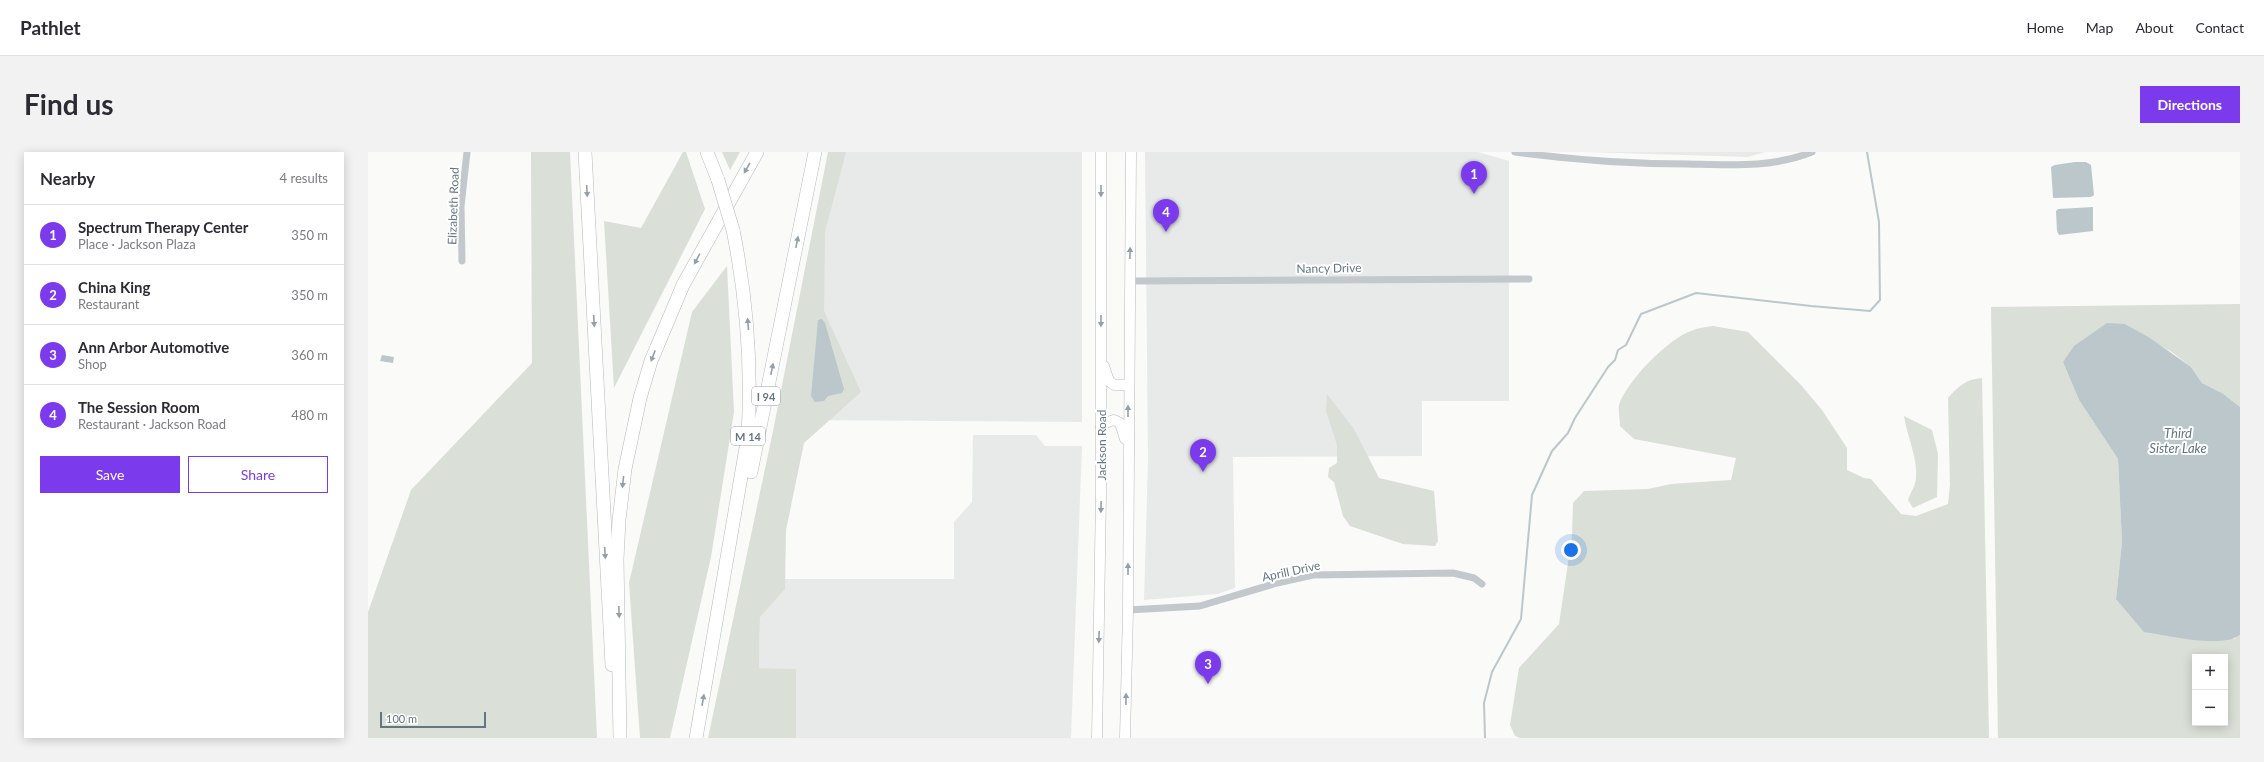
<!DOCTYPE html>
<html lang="en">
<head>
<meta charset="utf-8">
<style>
	body { margin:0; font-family:Lato,sans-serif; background:#f2f2f3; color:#2b2b33 }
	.controls { position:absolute; right:12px; bottom:12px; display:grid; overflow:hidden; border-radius:0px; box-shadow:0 2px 10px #0003 }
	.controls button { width:36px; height:36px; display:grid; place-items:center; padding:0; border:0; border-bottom:1px solid #e1e1e2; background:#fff; color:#2b2b33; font:20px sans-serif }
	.scale { position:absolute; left:12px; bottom:10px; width:106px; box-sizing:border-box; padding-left:4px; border:2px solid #657683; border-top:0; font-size:11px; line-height:14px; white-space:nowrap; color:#657683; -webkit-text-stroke:3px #fff; paint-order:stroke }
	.you { position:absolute; left:1203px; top:398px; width:14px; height:14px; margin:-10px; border:3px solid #fff; border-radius:50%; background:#1a73e8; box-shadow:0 0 0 6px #1a73e833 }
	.badge { display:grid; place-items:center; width:26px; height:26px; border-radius:50%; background:#7c3aed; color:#fff; font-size:13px; font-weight:700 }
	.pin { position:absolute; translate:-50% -33px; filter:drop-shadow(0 1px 2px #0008) }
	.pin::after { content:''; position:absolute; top:21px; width:14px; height:12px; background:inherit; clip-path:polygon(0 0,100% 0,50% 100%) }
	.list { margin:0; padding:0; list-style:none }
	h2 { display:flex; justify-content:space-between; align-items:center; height:52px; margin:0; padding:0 16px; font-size:17px }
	h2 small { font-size:13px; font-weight:400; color:#7c7c81 }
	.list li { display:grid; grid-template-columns:26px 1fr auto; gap:12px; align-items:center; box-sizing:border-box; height:60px; padding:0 16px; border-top:1px solid #e1e1e2 }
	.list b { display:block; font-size:15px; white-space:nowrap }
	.list p { margin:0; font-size:13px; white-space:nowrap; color:#7c7c81 }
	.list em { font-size:13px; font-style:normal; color:#7c7c81 }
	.actions { display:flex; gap:8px; padding:12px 16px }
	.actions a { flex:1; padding:9px 0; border:1px solid #7c3aed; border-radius:0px; text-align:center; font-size:14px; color:#7c3aed }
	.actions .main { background:#7c3aed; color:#fff }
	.map { position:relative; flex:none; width:1872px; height:586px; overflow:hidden; border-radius:0px }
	header { display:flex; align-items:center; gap:24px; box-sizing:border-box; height:56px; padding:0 20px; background:#fff; border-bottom:1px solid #e1e1e2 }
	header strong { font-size:19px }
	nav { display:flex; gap:22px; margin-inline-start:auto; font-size:14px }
	.intro { display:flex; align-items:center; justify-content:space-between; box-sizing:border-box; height:96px; padding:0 24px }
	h1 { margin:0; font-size:28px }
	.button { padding:10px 18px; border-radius:0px; background:#7c3aed; color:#fff; font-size:14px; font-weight:700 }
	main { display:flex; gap:24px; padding:0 24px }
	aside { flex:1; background:#fff; border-radius:0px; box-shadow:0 2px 10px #0003 }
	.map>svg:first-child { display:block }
</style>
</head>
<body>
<header>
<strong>Pathlet</strong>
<nav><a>Home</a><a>Map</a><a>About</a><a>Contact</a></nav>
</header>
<div class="intro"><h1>Find us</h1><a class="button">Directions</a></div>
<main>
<aside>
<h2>Nearby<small>4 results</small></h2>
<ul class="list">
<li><span class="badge">1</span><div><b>Spectrum Therapy Center</b><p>Place · Jackson Plaza</p></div><em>350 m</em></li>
<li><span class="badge">2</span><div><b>China King</b><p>Restaurant</p></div><em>350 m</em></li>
<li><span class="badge">3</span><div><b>Ann Arbor Automotive</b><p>Shop</p></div><em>360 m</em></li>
<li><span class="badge">4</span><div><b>The Session Room</b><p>Restaurant · Jackson Road</p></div><em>480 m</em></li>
</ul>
<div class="actions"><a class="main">Save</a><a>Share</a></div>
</aside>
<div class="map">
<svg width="1872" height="586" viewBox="0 0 1872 586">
	<rect width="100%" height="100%" fill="#fafaf8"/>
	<g fill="#e8e9e9">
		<path d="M471,0H714V270L424,268Z"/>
		<path d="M777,0H1110L1141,9V249H1054V304L865,305L867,436L849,442L776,448L780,308Z"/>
		<path d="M1217,0H1397L1380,5Z"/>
		<path d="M605,283H668L677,294H714L703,586H428V517L391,516L393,427H586V370L604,350Z"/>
	</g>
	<g fill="#dadfd7" fill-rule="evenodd">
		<path d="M163,0H202L229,586H0V460L43,338L164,211Z"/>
		<path d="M315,0H318L337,57L246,236L236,69L273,76Z"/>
		<path d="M354,0H372L362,18Z"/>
		<path d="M460,0H478L457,80L456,159L493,240L436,291L418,378L417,437L392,465L391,516L428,517V586H340L405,279Z"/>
		<path d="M359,114L366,260L343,405L302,586H272L261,431L324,160Z"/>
		<path d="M1872,152V255L1854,241L1834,231L1823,215L1805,201L1757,172L1695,210L1711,248L1750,307L1754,390L1748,447L1866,487L1872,483V586H1630L1623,155ZM1827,505H1857V571H1827Z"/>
		<path d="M1345,174L1380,180L1433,233L1454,258L1479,296V318L1496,326L1503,327L1533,362L1548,364L1580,352L1582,333L1580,246C1590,234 1599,227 1614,226L1621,586H1152L1147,584L1142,573L1151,516L1191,472L1204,384L1205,351L1216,339L1280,337L1303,332L1363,328L1368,306L1266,287L1252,274C1252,268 1250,259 1251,253C1258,230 1301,186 1323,179C1330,176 1338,175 1345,174Z"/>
		<path d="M959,242L986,277L1011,326L1066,339L1070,389L1067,394L1035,392L982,374L975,364L966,330L960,325L961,316L969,311V293L958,259Z"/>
		<path d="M1536,264L1564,278L1570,302L1569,345L1545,356L1540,348C1542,342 1547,334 1548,327C1550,305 1539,285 1536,264Z"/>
	</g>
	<g fill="#bbc7cb">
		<path d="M1707,10H1718L1723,13L1726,43L1723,45L1685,46L1683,15L1687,13Z"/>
		<path d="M1725,55V79L1691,83L1689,79L1688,59L1690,57Z"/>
		<path d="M454,167L457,171L476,237L474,241L460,244L456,249L447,250L443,244L450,168Z"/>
		<path d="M1739,171L1757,172L1782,186L1823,215L1834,231L1854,241L1872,255V483C1854,497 1798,483 1776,480L1748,447L1754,390L1750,307L1711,248L1695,210L1706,194Z"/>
		<path d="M14,203L26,205L25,211L12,209Z"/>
	</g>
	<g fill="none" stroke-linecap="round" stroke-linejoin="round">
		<path stroke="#bbc7cb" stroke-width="2" d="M1117,586L1116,551L1124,520L1153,467L1164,343L1184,299L1200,281L1207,266L1240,215L1247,208L1250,198L1258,193L1273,162L1328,141L1443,154L1502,159L1512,148L1511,70L1499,0"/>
		<defs>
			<g id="secondary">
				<path d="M736,214L741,229L746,233H760"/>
				<path d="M733,275L737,271L746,268L752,271L757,287"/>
				<path d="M729,586L733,342V0"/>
				<path d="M757,586L760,458L763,0"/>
			</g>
			<g id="highway">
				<path d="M217,0L244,513"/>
				<path d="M339,0L350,28"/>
				<path d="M383,320L447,0"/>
				<path d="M252,586L249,407L251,368L257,317L272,246L283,209L315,133L389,0"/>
				<path d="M328,586L380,284C384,214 379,147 365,78"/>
			</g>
		</defs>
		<use href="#secondary" stroke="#b3babf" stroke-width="11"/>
		<use href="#highway" stroke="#b4b9bd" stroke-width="14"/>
		<g stroke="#c3c8cc" stroke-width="7">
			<path d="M1147,0C1205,8 1262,12 1320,12C1363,13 1404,16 1444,0"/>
			<path d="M94,109L93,54L99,0"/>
			<path d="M762,129L1161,127"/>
			<path d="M760,458L832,454L909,431L945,423L1085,421L1106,426L1114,432"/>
		</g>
		<use href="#secondary" stroke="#fff" stroke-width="10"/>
		<use href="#highway" stroke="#fff" stroke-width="13"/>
		<defs>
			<path id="highway-bridge" d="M350,28L365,78"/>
		</defs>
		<use href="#highway-bridge" stroke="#b4b9bd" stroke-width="14" stroke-linecap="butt"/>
		<use href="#highway-bridge" stroke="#fff" stroke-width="13"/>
	</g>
	<defs><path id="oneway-solid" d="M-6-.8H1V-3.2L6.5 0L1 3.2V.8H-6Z"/></defs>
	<g fill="#939fa8">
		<use href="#oneway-solid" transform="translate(379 16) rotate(120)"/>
		<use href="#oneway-solid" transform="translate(219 39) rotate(87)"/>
		<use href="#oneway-solid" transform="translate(733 39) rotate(90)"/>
		<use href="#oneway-solid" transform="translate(429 90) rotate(-79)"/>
		<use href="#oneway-solid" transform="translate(762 101) rotate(-89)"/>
		<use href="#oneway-solid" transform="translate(329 107) rotate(118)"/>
		<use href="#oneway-solid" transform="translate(226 169) rotate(87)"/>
		<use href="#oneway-solid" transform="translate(733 169) rotate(90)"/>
		<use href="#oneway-solid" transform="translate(380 172) rotate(-95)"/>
		<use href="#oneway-solid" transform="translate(285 204) rotate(111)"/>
		<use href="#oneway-solid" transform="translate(404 217) rotate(-79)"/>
		<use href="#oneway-solid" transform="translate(760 259) rotate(-90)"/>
		<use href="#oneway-solid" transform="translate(255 330) rotate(96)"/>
		<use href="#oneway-solid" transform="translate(733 355) rotate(91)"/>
		<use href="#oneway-solid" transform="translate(237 401) rotate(87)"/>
		<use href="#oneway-solid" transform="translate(760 417) rotate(-90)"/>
		<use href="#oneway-solid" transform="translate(251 460) rotate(88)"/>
		<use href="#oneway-solid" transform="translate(731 485) rotate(92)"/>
		<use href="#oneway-solid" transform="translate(758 547) rotate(-89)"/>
		<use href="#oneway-solid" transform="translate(335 548) rotate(-80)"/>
	</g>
	<g text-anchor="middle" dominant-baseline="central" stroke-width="4" stroke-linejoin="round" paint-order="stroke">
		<g fill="#fff" stroke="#939fa8" stroke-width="1">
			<rect x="384" y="235" width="28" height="18" rx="3"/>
			<rect x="363" y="275" width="34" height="18" rx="3"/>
		</g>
		<g font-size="11" font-weight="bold" fill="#657683">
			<text x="398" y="244">I 94</text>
			<text x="380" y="284">M 14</text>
		</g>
		<g font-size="12" fill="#657683" stroke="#fff">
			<text transform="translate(85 54) rotate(-88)">Elizabeth Road</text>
			<text transform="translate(961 116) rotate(-1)">Nancy Drive</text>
			<text transform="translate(733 293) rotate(-90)">Jackson Road</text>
			<text transform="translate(923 419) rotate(-12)">Aprill Drive</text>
		</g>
		<g font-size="13" font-style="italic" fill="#60757c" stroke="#fff">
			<text x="1810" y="281">Third<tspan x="1810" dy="15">Sister Lake</tspan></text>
		</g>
	</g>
</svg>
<div class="controls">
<button>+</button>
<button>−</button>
</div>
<div class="scale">100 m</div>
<div class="you"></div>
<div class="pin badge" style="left:1106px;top:42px">1</div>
<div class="pin badge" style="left:835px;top:320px">2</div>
<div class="pin badge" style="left:840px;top:532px">3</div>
<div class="pin badge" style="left:798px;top:80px">4</div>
</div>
</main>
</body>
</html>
